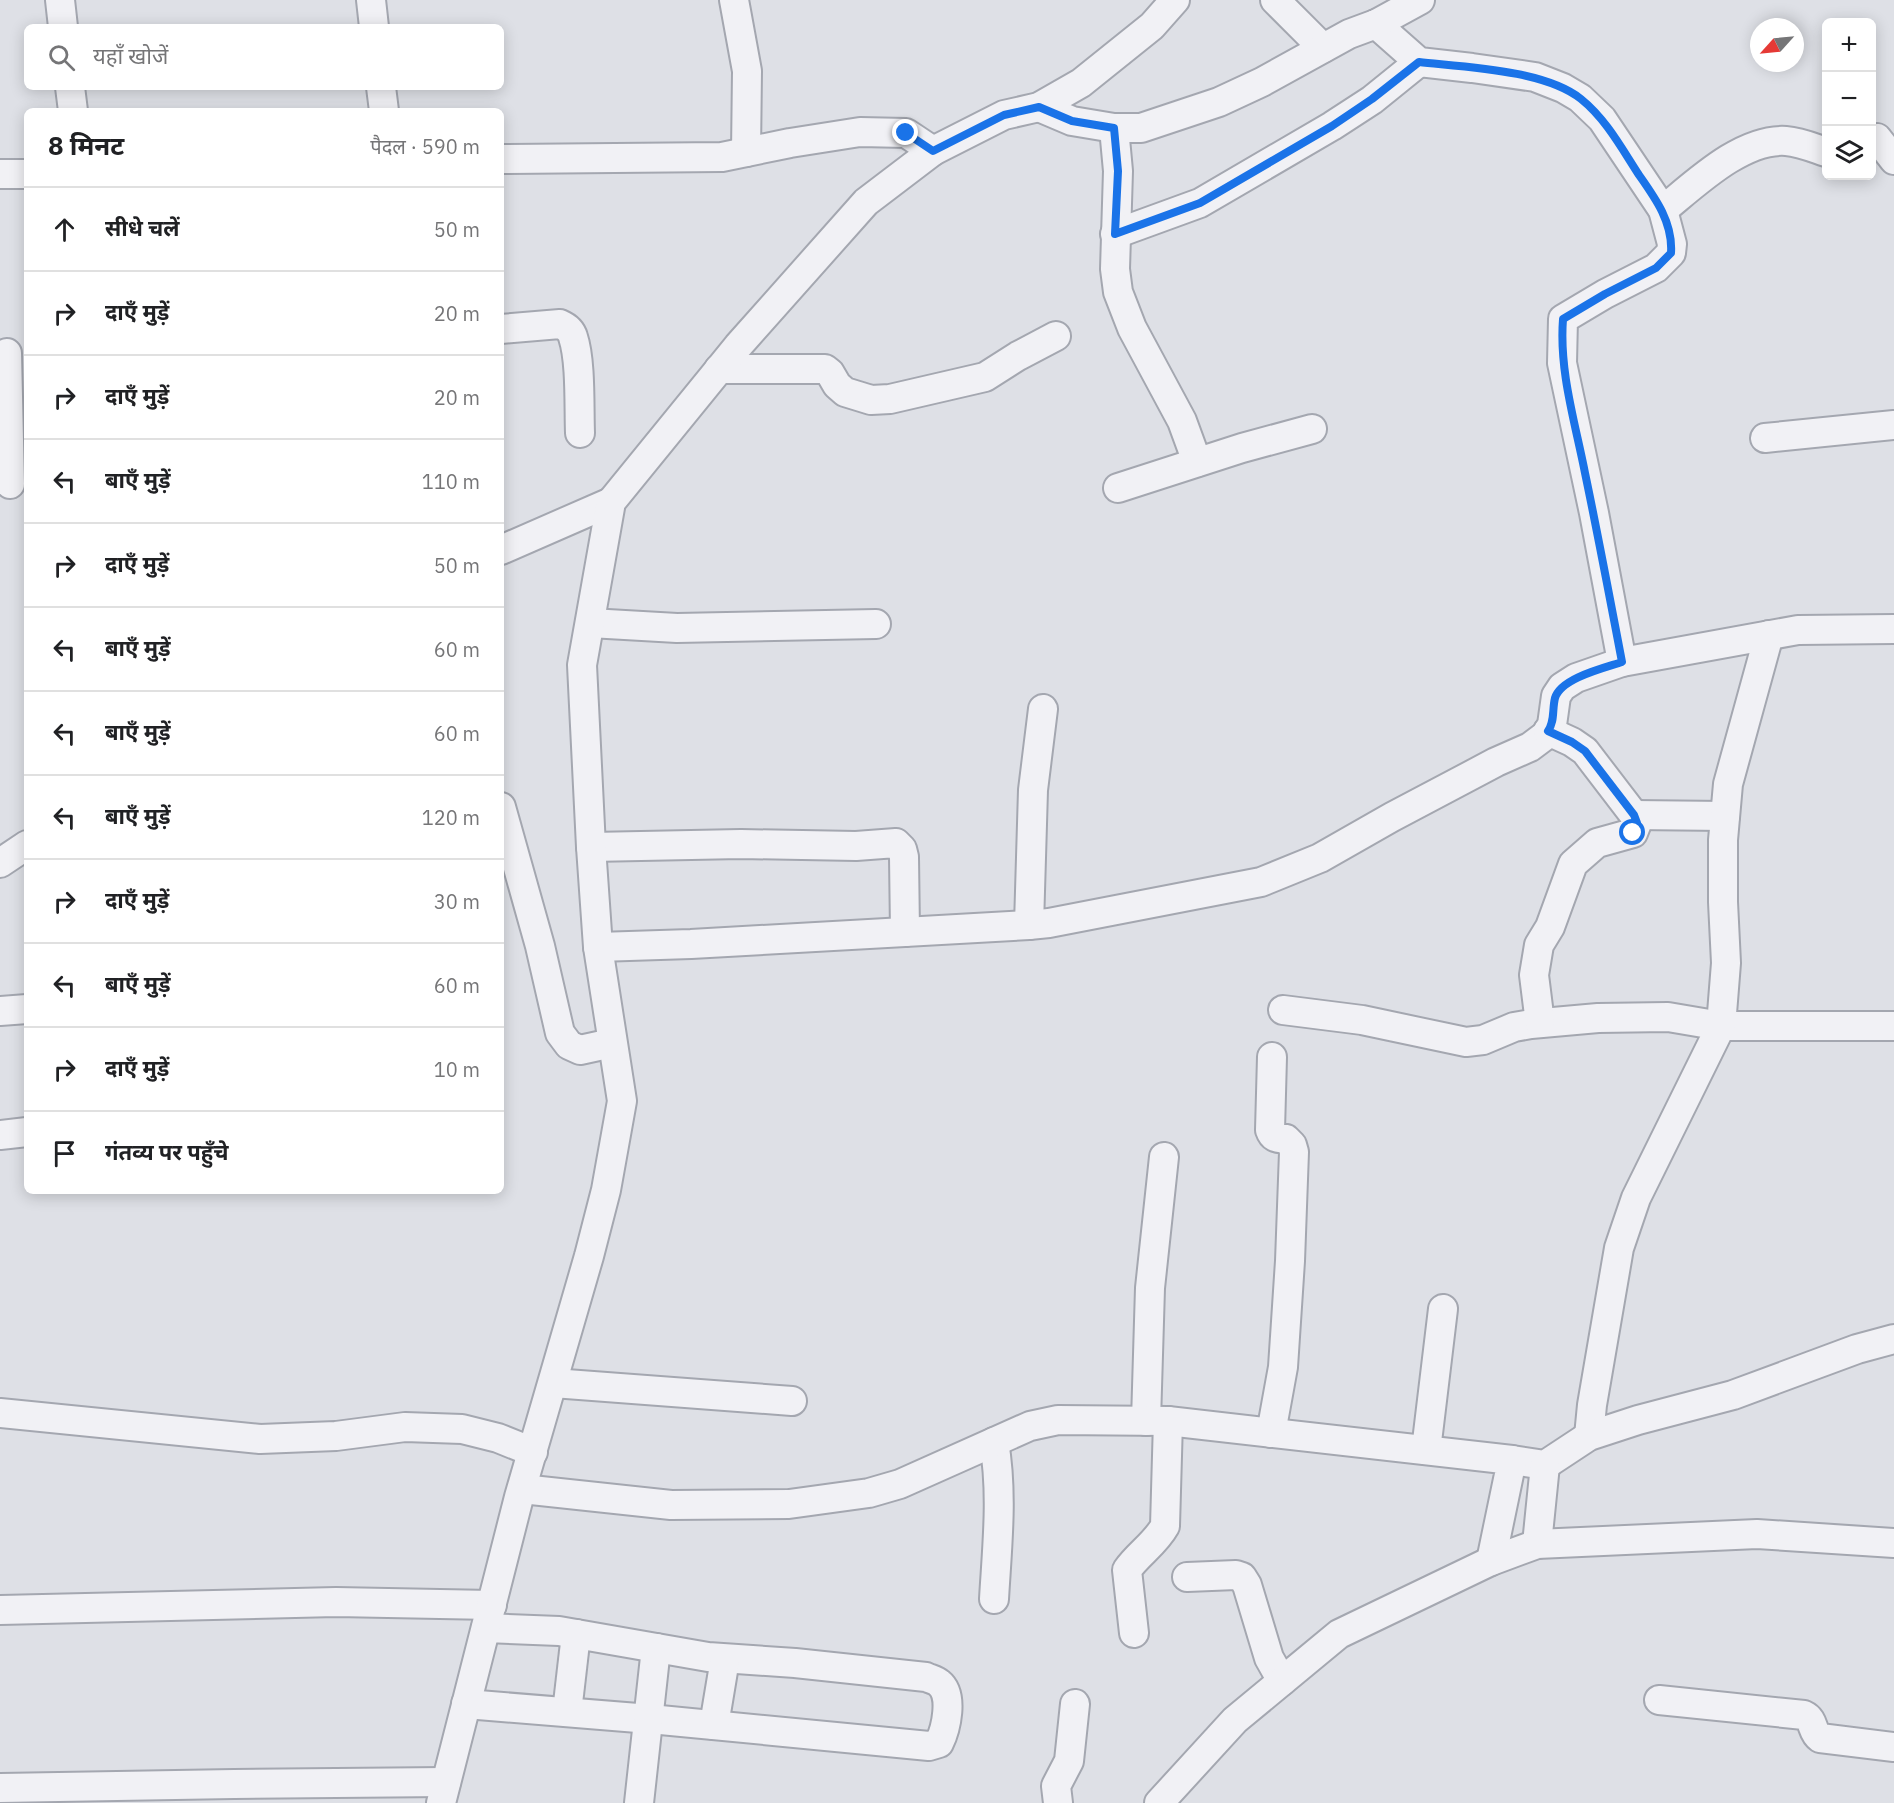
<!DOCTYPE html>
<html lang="hi">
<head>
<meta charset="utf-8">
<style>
	body { margin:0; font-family:"IBM Plex Sans","Noto Sans Devanagari",sans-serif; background:#f2f2f2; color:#202124 }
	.controls { position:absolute; right:18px; top:18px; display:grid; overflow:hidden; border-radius:9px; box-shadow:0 3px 15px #0003 }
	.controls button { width:54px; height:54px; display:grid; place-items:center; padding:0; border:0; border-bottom:2px solid #e0e0e0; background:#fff; color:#202124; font:30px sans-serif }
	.compass { position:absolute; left:1750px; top:18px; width:54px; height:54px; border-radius:50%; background:#fff; box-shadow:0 3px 15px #0003; rotate:243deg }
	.stop { position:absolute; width:18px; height:18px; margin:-14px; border:4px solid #1a73e8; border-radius:50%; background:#fff }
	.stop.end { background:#1a73e8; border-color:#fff; box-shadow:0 2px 6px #0008 }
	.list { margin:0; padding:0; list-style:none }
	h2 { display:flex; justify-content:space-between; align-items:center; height:78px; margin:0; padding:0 24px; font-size:26px }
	h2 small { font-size:20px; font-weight:400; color:#757577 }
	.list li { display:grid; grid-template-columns:39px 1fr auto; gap:18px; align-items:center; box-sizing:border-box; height:84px; padding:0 24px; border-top:2px solid #e0e0e0 }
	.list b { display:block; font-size:22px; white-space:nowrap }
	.list em { font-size:20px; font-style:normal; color:#757577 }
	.icon { flex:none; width:33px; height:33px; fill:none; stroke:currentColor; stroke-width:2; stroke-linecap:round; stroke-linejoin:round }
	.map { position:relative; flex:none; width:1894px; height:1803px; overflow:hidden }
	.search { position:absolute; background:#fff; box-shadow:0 3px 15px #0003; left:24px; top:24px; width:480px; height:66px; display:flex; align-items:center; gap:15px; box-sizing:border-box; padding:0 21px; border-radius:9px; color:#757577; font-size:22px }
	.panel { position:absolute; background:#fff; box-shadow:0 3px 15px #0003; left:24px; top:108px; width:480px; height:1086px; border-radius:9px }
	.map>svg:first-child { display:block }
</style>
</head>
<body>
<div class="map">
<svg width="1894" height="1803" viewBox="0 0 1894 1803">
	<rect width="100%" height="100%" fill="#dee0e6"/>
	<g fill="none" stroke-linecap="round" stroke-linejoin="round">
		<defs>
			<g id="minor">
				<path d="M60,0L63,27"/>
				<path d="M371,0L374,27"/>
				<path d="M734,0L747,71L746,152"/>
				<path d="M1275,0L1323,48"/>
				<path d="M1376,24L1419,62L1472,68L1535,77L1563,88L1580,98L1602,119L1663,210L1672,244L1671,253L1656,268L1605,294L1563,319L1562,363L1594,513L1622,662"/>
				<path d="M70,87L73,111"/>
				<path d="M381,87L384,111"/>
				<path d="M1039,107L1072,121L1114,128H1141L1219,102L1262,82L1349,34L1376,24L1420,0"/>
				<path d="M1114,128L1118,171L1115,269L1118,292L1132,328L1182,421L1197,462"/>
				<path d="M1877,138L1894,160"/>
				<path d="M501,159L722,157L790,143L860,132L906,133L933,151"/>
				<path d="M0,174H27"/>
				<path d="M1663,210C1695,184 1742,138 1786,141C1800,142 1814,148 1826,152"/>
				<path d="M1115,234L1200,203L1332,126L1372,100L1419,62"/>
				<path d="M501,329L560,324C567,327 571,330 573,337C581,361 579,407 580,433"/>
				<path d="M7,353L10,484"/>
				<path d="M719,369H825L830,373L837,385L845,392L871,400L890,399L985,377L1018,356L1056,336"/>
				<path d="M1765,438L1894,425"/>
				<path d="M1118,488L1242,448L1312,429"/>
				<path d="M501,550L611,502"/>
				<path d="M590,623L677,628L876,624"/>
				<path d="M501,807L540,946L560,1033L569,1045L580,1050L612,1043"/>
				<path d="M1634,815L1725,816"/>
				<path d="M591,847L741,844L856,846L896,843L902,849L904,857L905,932"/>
				<path d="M0,863L27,845"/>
				<path d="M1029,925L1033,790L1043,709"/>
				<path d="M598,947L691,944L1029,925L1049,923L1261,882L1320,858L1392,817L1496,762L1530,747L1546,735L1552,725L1556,696L1562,687L1576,678L1622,662L1798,630L1894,629"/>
				<path d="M1283,1010L1362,1020L1466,1042L1483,1040L1514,1027L1531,1024L1598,1018L1668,1017L1721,1026H1894"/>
				<path d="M0,1011L27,1009"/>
				<path d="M1540,1023L1534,975L1539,945L1550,927L1573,864L1597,843L1633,833L1637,823L1634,815L1585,751L1572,742L1548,731"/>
				<path d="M0,1135L27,1132"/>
				<path d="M553,1383L792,1401"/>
				<path d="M0,1413L260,1439L336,1436L405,1427L462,1429L498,1438L533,1452"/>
				<path d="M1146,1421L1150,1288L1164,1157"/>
				<path d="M1271,1433L1283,1367L1290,1261L1294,1152L1292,1145L1286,1139C1278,1138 1273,1139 1270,1130L1272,1057"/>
				<path d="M1589,1436L1592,1405L1619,1248L1636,1198L1721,1026L1726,963L1723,902V840L1728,784L1769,635"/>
				<path d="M994,1442C1003,1494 997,1547 994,1599"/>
				<path d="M1426,1450L1443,1309"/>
				<path d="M1512,1460L1545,1465L1589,1436L1638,1420L1733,1395L1857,1349L1894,1339"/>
				<path d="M522,1489L671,1505L789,1504L869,1493L900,1484L1030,1426L1058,1420L1168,1421L1512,1460L1491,1561"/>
				<path d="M1537,1544L1545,1465"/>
				<path d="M1187,1577L1236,1575L1242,1577L1247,1585L1269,1658L1282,1681"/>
				<path d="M0,1610L336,1602L492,1605"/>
				<path d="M1134,1633L1127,1570C1138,1554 1155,1544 1165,1526L1168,1421"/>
				<path d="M1659,1700L1804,1715C1815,1720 1811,1732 1820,1738L1894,1747"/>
				<path d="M466,1704L650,1719L929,1746L939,1743C946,1729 954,1695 939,1683C936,1680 930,1679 926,1677L795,1663L708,1657L559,1631L486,1628"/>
				<path d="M567,1712L576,1634"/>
				<path d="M714,1725L725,1659"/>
				<path d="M0,1788L234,1784L446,1782"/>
				<path d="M441,1803L519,1497L589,1256L606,1190L622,1101L598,947L591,847L582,665L611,502L738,346L866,202L933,151L1004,115L1039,107L1081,83L1152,26L1175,0"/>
				<path d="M639,1803L656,1648"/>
				<path d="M1058,1803L1056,1786L1069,1761L1075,1704"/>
				<path d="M1159,1803L1235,1720L1339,1634L1491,1561L1537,1544L1757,1534L1894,1543"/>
			</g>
		</defs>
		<use href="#minor" stroke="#a4a7b0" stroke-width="32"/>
		<use href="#minor" stroke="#f1f1f5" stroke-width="28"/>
	</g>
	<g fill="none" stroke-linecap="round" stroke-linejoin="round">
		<path stroke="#1a73e8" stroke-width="8" d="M906,133L933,151L1004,115L1039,107L1072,121L1114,128L1118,171L1115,234L1200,203L1332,126L1372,99L1419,62C1465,67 1545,70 1581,99C1606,119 1622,149 1639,175C1656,199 1673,223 1671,253L1656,268L1605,294L1563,319C1559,371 1575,422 1585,473C1598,535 1610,599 1622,662C1604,668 1561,678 1555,698C1552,710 1555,721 1548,731L1572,742L1585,751L1634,815L1637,823L1633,833"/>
	</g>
</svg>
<div class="controls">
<button>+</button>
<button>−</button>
<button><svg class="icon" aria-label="layers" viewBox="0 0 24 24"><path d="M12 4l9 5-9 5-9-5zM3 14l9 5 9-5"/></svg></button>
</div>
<svg class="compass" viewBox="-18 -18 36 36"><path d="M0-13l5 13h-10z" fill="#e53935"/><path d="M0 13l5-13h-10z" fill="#757577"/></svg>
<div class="stop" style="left:1633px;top:833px"></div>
<div class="stop end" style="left:906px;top:133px"></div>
<div class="search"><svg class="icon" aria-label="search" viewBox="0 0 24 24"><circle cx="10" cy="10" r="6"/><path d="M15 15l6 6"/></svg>यहाँ खोजें</div>
<section class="panel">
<h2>8 मिनट<small>पैदल · 590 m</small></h2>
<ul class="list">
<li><svg class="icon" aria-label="ahead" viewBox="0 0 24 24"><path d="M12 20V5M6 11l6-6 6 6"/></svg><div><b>सीधे चलें</b></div><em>50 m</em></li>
<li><svg class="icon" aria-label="right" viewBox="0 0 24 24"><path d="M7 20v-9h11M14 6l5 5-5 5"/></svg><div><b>दाएँ मुड़ें</b></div><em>20 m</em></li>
<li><svg class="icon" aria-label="right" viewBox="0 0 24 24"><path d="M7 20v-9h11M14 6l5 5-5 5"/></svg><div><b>दाएँ मुड़ें</b></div><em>20 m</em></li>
<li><svg class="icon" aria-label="left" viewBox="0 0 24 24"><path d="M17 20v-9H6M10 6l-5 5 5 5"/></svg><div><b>बाएँ मुड़ें</b></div><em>110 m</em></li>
<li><svg class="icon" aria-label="right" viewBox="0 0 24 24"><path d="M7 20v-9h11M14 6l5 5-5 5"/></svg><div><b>दाएँ मुड़ें</b></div><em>50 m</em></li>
<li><svg class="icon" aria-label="left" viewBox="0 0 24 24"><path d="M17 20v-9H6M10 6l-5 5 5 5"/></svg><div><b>बाएँ मुड़ें</b></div><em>60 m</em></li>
<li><svg class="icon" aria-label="left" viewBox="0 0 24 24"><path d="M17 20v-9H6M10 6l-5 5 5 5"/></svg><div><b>बाएँ मुड़ें</b></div><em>60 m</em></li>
<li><svg class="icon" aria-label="left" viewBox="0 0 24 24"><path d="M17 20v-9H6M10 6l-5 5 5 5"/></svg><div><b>बाएँ मुड़ें</b></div><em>120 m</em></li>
<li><svg class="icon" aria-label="right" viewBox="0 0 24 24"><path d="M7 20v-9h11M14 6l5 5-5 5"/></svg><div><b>दाएँ मुड़ें</b></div><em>30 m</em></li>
<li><svg class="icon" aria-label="left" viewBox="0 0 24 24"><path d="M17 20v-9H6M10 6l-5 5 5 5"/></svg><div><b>बाएँ मुड़ें</b></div><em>60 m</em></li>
<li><svg class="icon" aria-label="right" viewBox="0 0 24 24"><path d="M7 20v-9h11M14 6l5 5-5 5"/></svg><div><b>दाएँ मुड़ें</b></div><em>10 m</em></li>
<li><svg class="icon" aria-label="arrive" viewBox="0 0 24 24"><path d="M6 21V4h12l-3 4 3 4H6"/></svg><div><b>गंतव्य पर पहुँचे</b></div></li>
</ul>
</section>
</div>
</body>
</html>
